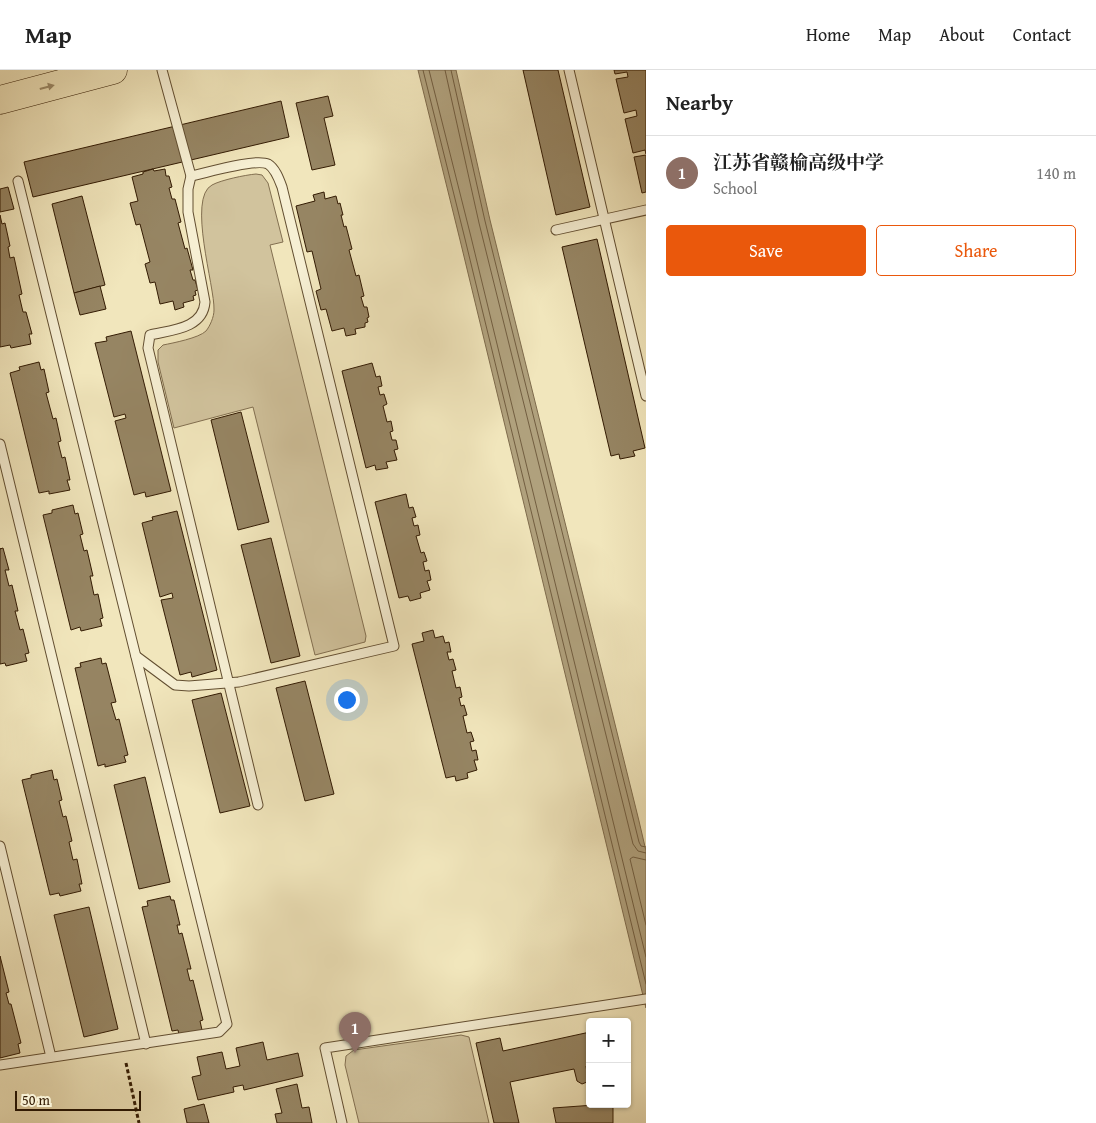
<!DOCTYPE html>
<html lang="en">
<head>
<meta charset="utf-8">
<style>
	body { margin:0; font-family:"Gentium Book Plus","Noto Serif SC",serif; background:#f2f2f2; color:#222 }
	.controls { position:absolute; right:15px; bottom:15px; display:grid; overflow:hidden; border-radius:5px; box-shadow:0 1px 4px #0004 }
	.controls button { width:45px; height:45px; display:grid; place-items:center; padding:0; border:0; border-bottom:1px solid #e0e0e0; background:#fff; color:#222; font:25px sans-serif }
	.scale { position:absolute; left:15px; bottom:12px; width:126px; box-sizing:border-box; padding-left:5px; border:2px solid #331b03; border-top:0; font-size:14px; line-height:18px; white-space:nowrap; color:#331b03; -webkit-text-stroke:4px #f6efd3; paint-order:stroke }
	.you { position:absolute; left:346px; top:629px; width:18px; height:18px; margin:-12px; border:4px solid #fff; border-radius:50%; background:#1a73e8; box-shadow:0 0 0 8px #1a73e833 }
	.badge { display:grid; place-items:center; width:32px; height:32px; border-radius:50%; background:#ea580c; color:#fff; font-size:16px; font-weight:700 }
	.pin { position:absolute; translate:-50% -41px; filter:drop-shadow(0 1px 2px #0008) }
	.pin::after { content:''; position:absolute; top:26px; width:18px; height:15px; background:inherit; clip-path:polygon(0 0,100% 0,50% 100%) }
	.list { margin:0; padding:0; list-style:none }
	h2 { display:flex; justify-content:space-between; align-items:center; height:65px; margin:0; padding:0 20px; font-size:21px }
	h2 small { font-size:16px; font-weight:400; color:#767676 }
	.list li { display:grid; grid-template-columns:32px 1fr auto; gap:15px; align-items:center; box-sizing:border-box; height:75px; padding:0 20px; border-top:1px solid #e0e0e0 }
	.list b { display:block; font-size:19px; white-space:nowrap }
	.list p { margin:0; font-size:16px; white-space:nowrap; color:#767676 }
	.list em { font-size:16px; font-style:normal; color:#767676 }
	.actions { display:flex; gap:10px; padding:15px 20px }
	.actions a { flex:1; padding:11px 0; border:1px solid #ea580c; border-radius:5px; text-align:center; font-size:18px; color:#ea580c }
	.actions .main { background:#ea580c; color:#fff }
	.map { position:relative; flex:none; width:646px; height:1053px; overflow:hidden }
	header { display:flex; align-items:center; gap:30px; box-sizing:border-box; height:70px; padding:0 25px; background:#fff; border-bottom:1px solid #e0e0e0 }
	header strong { font-size:24px }
	nav { display:flex; gap:28px; margin-inline-start:auto; font-size:18px }
	main { display:flex }
	aside { flex:1; background:#fff }
	.map>svg:first-child { display:block }
</style>
</head>
<body>
<header>
<strong>Map</strong>
<nav><a>Home</a><a>Map</a><a>About</a><a>Contact</a></nav>
</header>
<main>
<div class="map">
<svg width="646" height="1053" viewBox="0 0 646 1053">
	<rect width="100%" height="100%" fill="#f1e6bc"/>
	<filter id="stains"><feTurbulence type="fractalNoise" baseFrequency=".004" numOctaves="4"/><feColorMatrix values="0 0 0 0 .2 0 0 0 0 .09 0 0 0 0 .02 0 0 0 .5 -.17"/></filter>
	<radialGradient id="worn" r=".72"><stop offset=".6" stop-color="#630" stop-opacity="0"/><stop offset="1" stop-color="#630" stop-opacity=".3"/></radialGradient>
	<g fill="#d1c39d" stroke="#826f50">
		<path d="M256,104L262,105L268,113L283,172L270,175L366,566L365,572L315,585L253,337L174,358L158,292V280L163,275C173,273 199,268 206,261C210,256 214,247 214,240C215,217 187,128 212,115C221,110 245,105 256,104Z"/>
		<path d="M461,965L469,967L489,1053H359L345,995L346,986L354,980Z"/>
	</g>
	<path fill="#b0a17d" stroke="#7e6b4c" d="M418,0H456L490,150L639,751L646,781V938L460,170Z"/>
	<g fill="none" stroke-linecap="round" stroke-linejoin="round">
		<g stroke="#725e40" stroke-width="1">
			<path d="M423,0L465,169L646,914"/>
			<path d="M429,0L471,167L646,887"/>
			<path d="M445,0L479,153L633,774L638,781L646,783"/>
			<path d="M451,0L485,151L639,772L641,776L646,777"/>
			<path d="M646,790L633,787L630,789L646,855"/>
		</g>
	</g>
	<g fill="#968563" stroke="#331b03">
		<path d="M523,0H558L590,137L556,145Z"/>
		<path d="M614,0H646V84L645,80L633,83L625,49L637,46L636,40L624,43L616,9L628,7L627,2L615,4Z"/>
		<path d="M328,26L333,46L324,48L335,95L312,100L296,33Z"/>
		<path d="M281,31L289,67L33,127L24,92Z"/>
		<path d="M646,85V122L642,123L634,87Z"/>
		<path d="M153,99L154,101L165,99L166,106H169L172,117L169,118L172,129H175L181,152L178,153L185,179L187,178L193,200H190L193,210H195L198,220L195,221L196,225L193,226L194,230L183,233L184,237L175,240L173,231L160,234L155,212L150,213L145,194L150,192L140,154L136,155L130,133L138,131L132,107L143,104V102Z"/>
		<path d="M8,117L14,139L0,142V119Z"/>
		<path d="M324,122L325,129L336,126L338,134L340,133L343,145H341L344,157L346,156L352,179L349,180L356,206L359,205L364,226L361,227L364,237H367L369,247L367,248L368,252L365,253V257L355,259L356,264L346,266L344,258L332,261L326,239L321,240L316,221L321,219L312,181L307,182L296,136L315,131L313,125Z"/>
		<path d="M82,126L105,215L74,223L52,134Z"/>
		<path d="M0,145L2,154L5,153L10,176L8,177L10,188L14,187L22,224L19,225L23,242H26L32,264H29L31,274L11,278L10,275L0,277Z"/>
		<path d="M597,169L645,378L633,381L635,386L620,389L619,384L611,386L562,177Z"/>
		<path d="M100,216L106,239L80,245L74,223Z"/>
		<path d="M131,261L171,421L146,427L145,422L134,425L115,351L126,348L125,344L114,347L95,273L107,271L106,267Z"/>
		<path d="M39,292L41,300L44,299L49,322L46,323L53,349L56,348L61,371L58,372L62,388L65,387L70,410H67L70,420L49,424V421L39,423L10,303L20,300L19,297Z"/>
		<path d="M372,293L376,307L380,306L382,316L378,317L380,325L384,324L387,334L383,336L387,352L391,351L393,361L390,362L392,370H396L398,379L394,380L397,390L386,392L388,398L376,400L375,395L366,398L342,301Z"/>
		<path d="M241,342L269,452L238,460L211,350Z"/>
		<path d="M406,424L409,438L413,437L416,447L412,448L414,456L418,455L420,465L416,466L421,483L424,482L427,491L423,492L425,501L429,500L431,510L427,511L430,520L420,523L421,528L410,531L408,526L399,528L375,432Z"/>
		<path d="M73,435L75,444L78,443L83,464L80,465L84,481L87,480L93,506H90L94,525L98,524L103,548L100,549L102,556L81,561L80,557L71,560L43,445L52,443V440Z"/>
		<path d="M177,441L217,600L192,607L191,602L180,605L161,530L173,528L172,523L160,527L142,453L153,450L152,447Z"/>
		<path d="M271,468L300,586L271,593L241,475Z"/>
		<path d="M0,478V479L3,478L9,500H5L9,516L12,515L18,541H15L20,560L23,559L29,583L25,584L27,591L6,596L5,593L0,594Z"/>
		<path d="M433,560L435,568L443,566L445,573L449,572L451,582H447L449,590L453,589L456,600L452,601L456,618L460,617L462,627L459,628L461,636L464,635L467,645L463,646L467,663L471,662L474,671L470,672L472,681L476,680L478,690H474L477,700L467,703L468,708L456,711L455,706L446,708L412,574L424,571L422,563Z"/>
		<path d="M101,588L102,594L106,593L116,632L111,633L116,650L119,649L128,685L124,686L126,692L105,697V694L98,696L75,598L81,597L80,593Z"/>
		<path d="M305,611L334,724L305,731L276,618Z"/>
		<path d="M221,623L250,736L220,743L192,630Z"/>
		<path d="M52,700L54,710L57,709L62,730L59,731L63,747L66,746L72,771L69,772L73,790L77,789L82,814H79L81,821L60,826L59,823L50,825L22,710L31,708V705Z"/>
		<path d="M145,707L170,812L139,819L114,715Z"/>
		<path d="M170,826L171,830H174L180,855H177L179,864L182,863L191,899H187L190,911L193,910L203,950L200,951L202,960L179,965L178,960L172,961L142,837L148,836L147,831Z"/>
		<path d="M89,837L118,959L84,967L54,845Z"/>
		<path d="M0,886L9,922L6,923L9,934H11L21,973L18,974L20,983L0,988Z"/>
		<path d="M590,962V995L586,996L588,1009L587,1012L582,1014L577,1011L574,999L510,1012L519,1053H494L476,973L500,968L503,981Z"/>
		<path d="M263,972L267,990L298,983L303,1006L244,1020L243,1015L233,1017L234,1022L198,1030L192,1007L201,1005L197,987L222,982L226,999L240,996L236,978Z"/>
		<path d="M297,1014L302,1038L309,1037L312,1053H277L275,1044L282,1043L276,1019Z"/>
		<path d="M204,1034L209,1053H187L184,1039Z"/>
		<path d="M608,1034H613V1053H556L553,1038Z"/>
	</g>
	<g fill="none" stroke-linecap="round" stroke-linejoin="round">
		<defs>
			<g id="service">
				<path d="M162,0L191,106L188,119V142L205,232C203,259 171,260 150,265L148,278L258,735"/>
				<path d="M569,0L646,326"/>
				<path d="M556,160L646,140"/>
				<path d="M0,374L146,974"/>
				<path d="M136,586L175,615L189,616L239,612L394,576L282,117C279,109 275,98 268,94C255,88 206,103 191,106"/>
				<path d="M0,776L51,987"/>
				<path d="M0,995L219,962L227,954L18,111"/>
				<path d="M342,1053L325,978L646,929"/>
			</g>
			<path id="primary" d="M0,30L113,0"/>
		</defs>
		<use href="#service" stroke="#624e31" stroke-width="11"/>
		<use href="#primary" stroke="#331b03" stroke-width="29"/>
		<path stroke="#331b03" stroke-width="3" stroke-dasharray="4 2.5" stroke-linecap="butt" d="M126,993L139,1053"/>
		<use href="#service" stroke="#f6efd3" stroke-width="9"/>
		<use href="#primary" stroke="#f1e6bc" stroke-width="28"/>
	</g>
	<defs><path id="oneway-solid" d="M-6-.8H1V-3.2L6.5 0L1 3.2V.8H-6Z" transform="scale(1.25)"/></defs>
	<use fill="#9c8b69" href="#oneway-solid" transform="translate(47 17) rotate(-15)"/>
	<rect width="100%" height="100%" filter="url(#stains)"/>
	<rect width="100%" height="100%" fill="url(#worn)"/>
</svg>
<div class="controls">
<button>+</button>
<button>−</button>
</div>
<div class="scale">50 m</div>
<div class="you"></div>
<div class="pin badge" style="left:355px;top:983px;background:#8d6e63">1</div>
</div>
<aside>
<h2>Nearby<small></small></h2>
<ul class="list">
<li><span class="badge" style="background:#8d6e63">1</span><div><b>江苏省赣榆高级中学</b><p>School</p></div><em>140 m</em></li>
</ul>
<div class="actions"><a class="main">Save</a><a>Share</a></div>
</aside>
</main>
</body>
</html>
